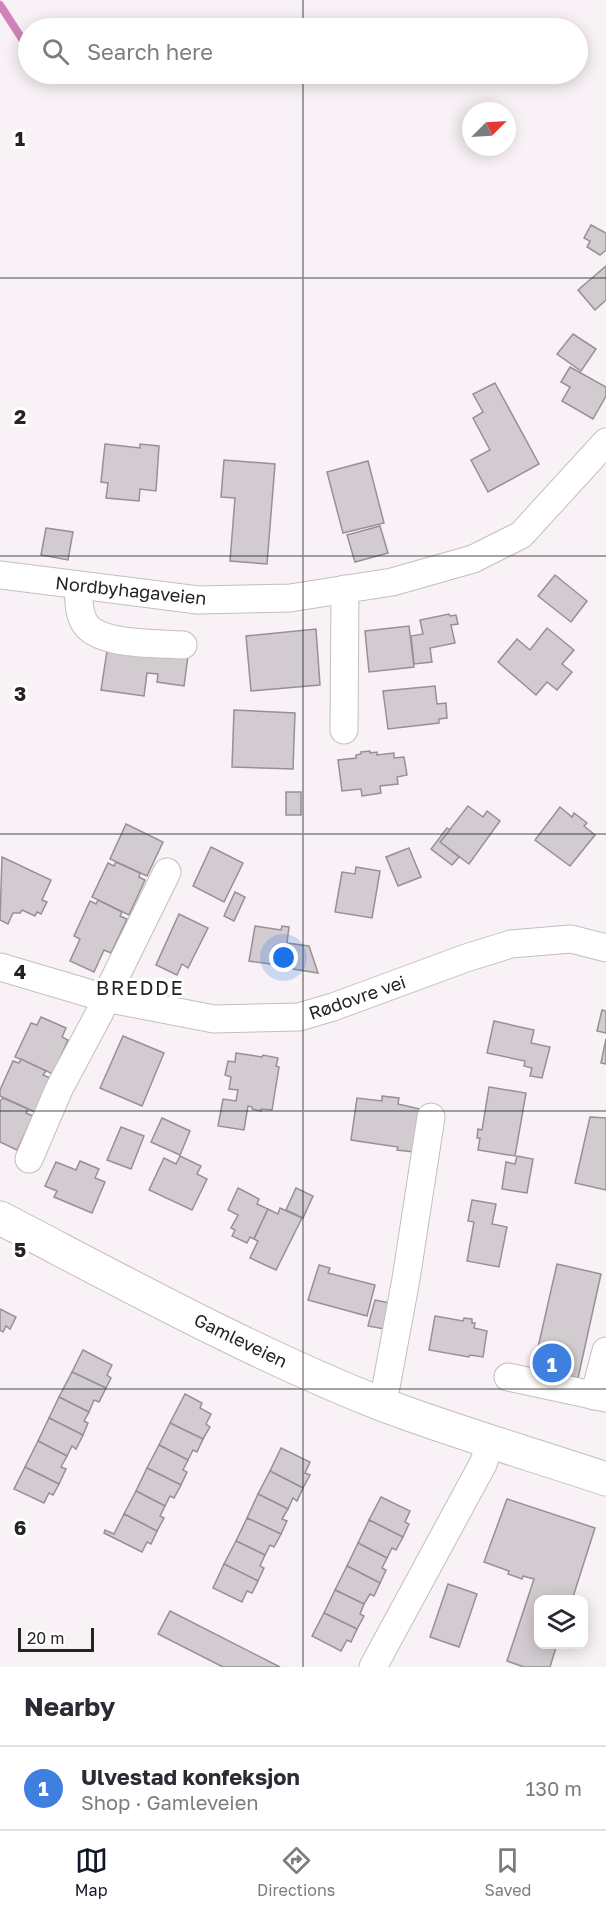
<!DOCTYPE html>
<html lang="en">
<head>
<meta charset="utf-8">
<style>
	body { margin:0; font-family:"Golos Text",sans-serif; background:#f7f7f7; color:#2b2b33 }
	.controls { position:absolute; right:18px; bottom:18px; display:grid; overflow:hidden; border-radius:12px; box-shadow:0 3px 15px #0003 }
	.controls button { width:54px; height:54px; display:grid; place-items:center; padding:0; border:0; border-bottom:2px solid #e1e1e2; background:#fff; color:#2b2b33; font:30px sans-serif }
	.compass { position:absolute; left:462px; top:102px; width:54px; height:54px; border-radius:50%; background:#fff; box-shadow:0 3px 15px #0003; rotate:66deg }
	.scale { position:absolute; left:18px; bottom:15px; width:76px; box-sizing:border-box; padding-left:6px; border:3px solid #252324; border-top:0; font-size:16px; line-height:21px; white-space:nowrap; color:#252324; -webkit-text-stroke:4px #fff; paint-order:stroke }
	.you { position:absolute; left:284px; top:958px; width:21px; height:21px; margin:-15px; border:4px solid #fff; border-radius:50%; background:#1a73e8; box-shadow:0 0 0 9px #1a73e833 }
	.badge { display:grid; place-items:center; width:39px; height:39px; border-radius:50%; background:#111827; color:#fff; font-size:20px; font-weight:700 }
	.pin { position:absolute; translate:-50% -50%; border:3px solid #fff; box-shadow:0 2px 6px #0006 }
	.list { margin:0; padding:0; list-style:none }
	h2 { display:flex; justify-content:space-between; align-items:center; height:78px; margin:0; padding:0 24px; font-size:26px }
	h2 small { font-size:20px; font-weight:400; color:#7c7c81 }
	.list li { display:grid; grid-template-columns:39px 1fr auto; gap:18px; align-items:center; box-sizing:border-box; height:84px; padding:0 24px; border-top:2px solid #e1e1e2 }
	.list b { display:block; font-size:22px; white-space:nowrap }
	.list p { margin:0; font-size:20px; white-space:nowrap; color:#7c7c81 }
	.list em { font-size:20px; font-style:normal; color:#7c7c81 }
	.icon { flex:none; width:33px; height:33px; fill:none; stroke:currentColor; stroke-width:2; stroke-linecap:round; stroke-linejoin:round }
	.map { position:relative; flex:none; width:606px; height:1667px; overflow:hidden }
	.search { position:absolute; background:#fff; box-shadow:0 3px 15px #0003; left:18px; right:18px; top:18px; height:66px; display:flex; align-items:center; gap:15px; box-sizing:border-box; padding:0 21px; border-radius:33px; color:#7c7c81; font-size:22px }
	.sheet { height:162px; background:#fff }
	nav { display:flex; justify-content:space-around; align-items:center; box-sizing:border-box; height:84px; border-top:2px solid #e1e1e2; background:#fff; font-size:16px; color:#7c7c81 }
	nav a { display:grid; justify-items:center; gap:3px }
	nav .on { color:#111827 }
	.map>svg:first-child { display:block }
</style>
</head>
<body>
<div class="map">
<svg width="606" height="1667" viewBox="0 0 606 1667">
	<rect width="100%" height="100%" fill="#f8f1f6"/>
	<g fill="none" stroke-linecap="round" stroke-linejoin="round">
		<path stroke="#d083ba" stroke-width="8" d="M0,5L28,48"/>
	</g>
	<g fill="#d2cbd0" stroke="#979095" stroke-width="1.5">
		<path d="M591,225L606,233V250L600,255L587,247L590,241L584,238Z"/>
		<path d="M606,266V300L595,310L578,290Z"/>
		<path d="M573,334L596,349L581,371L557,354Z"/>
		<path d="M570,367L606,387V396L593,419L562,401L570,387L561,382Z"/>
		<path d="M495,383L539,464L488,492L471,460L490,450L473,418L483,412L473,394Z"/>
		<path d="M105,444L140,448V444L159,446L156,491L140,489L139,501L106,498L108,483L101,482Z"/>
		<path d="M224,460L275,464L267,564L230,561L235,498L221,497Z"/>
		<path d="M368,461L384,523L343,533L327,472Z"/>
		<path d="M380,526L388,553L355,562L347,535Z"/>
		<path d="M46,528L73,532L68,560L41,555Z"/>
		<path d="M555,575L587,601L571,622L538,596Z"/>
		<path d="M449,614L450,616L456,615L458,624L451,625L455,643L430,648L432,662L414,664L411,636L423,634L420,620Z"/>
		<path d="M409,626L414,667L369,672L365,631Z"/>
		<path d="M547,628L574,650L562,664L572,672L557,690L547,682L536,695L498,662L517,639L530,650Z"/>
		<path d="M316,629L320,685L251,691L246,636Z"/>
		<path d="M107,651L188,656L184,686L157,682L158,674L147,673L144,696L101,690Z"/>
		<path d="M435,686L437,704L446,703L447,718L439,719V723L388,729L383,691Z"/>
		<path d="M234,710L295,713L293,769L232,767Z"/>
		<path d="M370,751V753L377,752V755L394,753V758L404,757L407,775L397,777L398,784L380,786L381,793L362,796L361,789L342,791L338,760L356,758V755L361,754V752Z"/>
		<rect x="286" y="792" width="15" height="23"/>
		<path d="M468,806L483,817L487,811L500,821L469,864L440,842Z"/>
		<path d="M560,807L572,817L574,813L587,823L584,826L595,835L570,866L535,840Z"/>
		<path d="M126,824L163,842L147,876L110,859Z"/>
		<path d="M447,828L450,830L440,842L459,857L452,865L431,849Z"/>
		<path d="M211,847L243,863L224,902L193,886Z"/>
		<path d="M409,848L421,877L398,886L386,857Z"/>
		<path d="M2,857L51,880L42,900L47,902L41,914L37,912L35,916L22,910L20,913H13L8,924L0,920Z"/>
		<path d="M116,862L140,873L139,877L145,880L129,915L92,897L108,863L114,866Z"/>
		<path d="M356,867L380,871L372,918L335,912L342,872L355,874Z"/>
		<path d="M235,892L245,897L234,921L224,916Z"/>
		<path d="M98,900L122,912L120,916L127,919L111,953L104,950L94,972L70,961L80,939L74,936L90,901L96,904Z"/>
		<path d="M179,914L208,928L188,968L182,964L177,975L156,965Z"/>
		<path d="M255,926L281,930L282,926L289,927L287,943L309,946L318,973L293,969V967L249,961Z"/>
		<path d="M602,1010L606,1011V1033L597,1031Z"/>
		<path d="M41,1017L66,1028L62,1037L68,1040L53,1074L15,1057L31,1023L37,1025Z"/>
		<path d="M494,1021L534,1030L531,1043L550,1047L542,1078L530,1076L532,1068L524,1066L525,1061L487,1053Z"/>
		<path d="M123,1036L164,1053L142,1106L100,1088Z"/>
		<path d="M606,1039V1064L601,1063Z"/>
		<path d="M236,1053L262,1057L263,1055L278,1058L276,1066L279,1067L272,1110L261,1109V1111L252,1109V1107L248,1106L244,1130L218,1126L223,1099L236,1101L238,1090L229,1089L231,1077L225,1075L228,1061L235,1062Z"/>
		<path d="M21,1059L46,1071L43,1075L50,1078L35,1112L0,1096V1090L13,1061L19,1063Z"/>
		<path d="M489,1087L526,1093L515,1156L478,1150L480,1138H477L478,1129L482,1130Z"/>
		<path d="M382,1096L399,1098L398,1104L420,1109L414,1152L397,1150L398,1147L351,1140L357,1098L382,1101Z"/>
		<path d="M3,1098L28,1109L26,1113L33,1116L17,1150L0,1142V1101Z"/>
		<path d="M590,1117L606,1118V1190L575,1183Z"/>
		<path d="M162,1118L190,1131L180,1155L151,1142Z"/>
		<path d="M121,1127L144,1136L131,1169L107,1160Z"/>
		<path d="M180,1156L201,1166L197,1174L207,1179L192,1210L149,1190L164,1158L176,1164Z"/>
		<path d="M517,1156L533,1159L527,1193L502,1189L506,1162L515,1164Z"/>
		<path d="M80,1161L99,1169L95,1178L105,1182L92,1213L54,1197L57,1191L45,1186L56,1162L76,1170Z"/>
		<path d="M238,1188L259,1199L257,1204L268,1209L254,1239L250,1237L247,1243L232,1236L235,1230L231,1228L238,1215L228,1210Z"/>
		<path d="M296,1188L313,1196L303,1218L286,1210Z"/>
		<path d="M472,1200L496,1204L492,1224L507,1227L499,1267L467,1261L474,1222L468,1221Z"/>
		<path d="M280,1208L302,1218L276,1270L250,1258L258,1241L254,1239L268,1209L278,1214Z"/>
		<path d="M557,1264L601,1274L578,1378L535,1369L536,1365H534Z"/>
		<path d="M319,1265L330,1268L328,1273L375,1285L367,1316L308,1300Z"/>
		<path d="M375,1300L390,1303L384,1329L368,1326Z"/>
		<path d="M0,1309L16,1317L10,1329L6,1326L3,1332L0,1330Z"/>
		<path d="M435,1316L463,1321L464,1318L472,1319V1323H475L474,1328L487,1331L483,1357L470,1355L469,1357L429,1350Z"/>
		<path d="M83,1350L112,1365L107,1375L111,1378L106,1388L72,1372Z"/>
		<path d="M72,1372L106,1388L99,1402L94,1400L89,1412L59,1397Z"/>
		<path d="M185,1394L202,1403L200,1408L211,1414L206,1424L210,1427L203,1439L170,1423Z"/>
		<path d="M59,1397L89,1412L84,1421L88,1423L83,1435L49,1418Z"/>
		<path d="M49,1418L83,1435L76,1449L72,1446L67,1456L38,1441Z"/>
		<path d="M170,1423L203,1439L197,1452L193,1450L188,1460L159,1445Z"/>
		<path d="M38,1441L67,1456L61,1467L66,1469L59,1484L25,1467Z"/>
		<path d="M159,1445L188,1460L183,1470L187,1472L181,1485L147,1468Z"/>
		<path d="M281,1448L310,1462L305,1473L310,1475L303,1488L270,1471Z"/>
		<path d="M25,1467L59,1484L53,1495L49,1493L44,1503L14,1489Z"/>
		<path d="M147,1468L181,1485L174,1498L170,1496L165,1506L136,1491Z"/>
		<path d="M270,1471L303,1488L297,1501L293,1498L288,1509L258,1494Z"/>
		<path d="M136,1491L165,1506L160,1516L164,1518L157,1531L124,1514Z"/>
		<path d="M258,1494L288,1509L282,1519L287,1521L281,1534L247,1518Z"/>
		<path d="M381,1497L410,1511L405,1522L409,1524L403,1537L369,1520Z"/>
		<path d="M507,1499L595,1528L572,1600H538V1644H557L550,1667H524L507,1661L534,1579L523,1576L522,1579L508,1574L509,1571L484,1562Z"/>
		<path d="M124,1514L157,1531L151,1544L147,1542L142,1552L104,1533L105,1530L114,1534Z"/>
		<path d="M247,1518L281,1534L274,1547L270,1545L265,1555L236,1541Z"/>
		<path d="M369,1520L403,1537L396,1550L392,1548L387,1558L358,1543Z"/>
		<path d="M236,1541L265,1555L260,1566L264,1568L258,1581L224,1564Z"/>
		<path d="M358,1543L387,1558L382,1568L386,1570L380,1583L347,1566Z"/>
		<path d="M224,1564L258,1581L252,1593L247,1591L242,1602L213,1588Z"/>
		<path d="M347,1566L380,1583L374,1596L370,1594L364,1604L335,1590Z"/>
		<path d="M448,1584L477,1594L459,1647L430,1637Z"/>
		<path d="M335,1590L364,1604L360,1614L364,1616L357,1629L324,1613Z"/>
		<path d="M170,1611L280,1667H223L158,1634Z"/>
		<path d="M324,1613L357,1629L351,1642L347,1640L341,1651L312,1636Z"/>
	</g>
	<g fill="none" stroke-linecap="round" stroke-linejoin="round">
		<defs>
			<g id="minor">
				<path d="M0,575L198,600L290,598L392,582L473,559L521,535L606,442"/>
				<path d="M78,585C79,597 78,611 84,622C97,646 158,643 183,645"/>
				<path d="M344,730L345,589"/>
				<path d="M0,967L105,998L214,1019L299,1017L333,1007L466,958L511,944L571,939L606,948"/>
				<path d="M29,1159L59,1089L100,1012L105,998L167,872"/>
				<path d="M508,1377L606,1398"/>
				<path d="M594,1396L606,1351"/>
				<path d="M380,1403L386,1387L406,1279L431,1117"/>
				<path d="M373,1667L483,1464L491,1442"/>
			</g>
			<path id="major" d="M0,1218C125,1283 250,1352 381,1404C455,1432 531,1454 606,1479"/>
		</defs>
		<use href="#minor" stroke="#c4bdc2" stroke-width="29"/>
		<use href="#major" stroke="#c4bdc2" stroke-width="35"/>
		<use href="#minor" stroke="#fff" stroke-width="27"/>
		<use href="#major" stroke="#fff" stroke-width="33"/>
	</g>
	<path fill="none" stroke="#252324" stroke-width="1.5" stroke-opacity="0.55" d="M303,0V28M303,74V1667M0,278H606M0,556H606M0,834H606M0,1111H606M0,1389H606"/>
	<g text-anchor="middle" dominant-baseline="central" stroke-width="6" stroke-linejoin="round" paint-order="stroke">
		<g font-size="18" fill="#252324" stroke="#fff">
			<text transform="translate(131 590) rotate(6)">Nordbyhagaveien</text>
			<text transform="translate(357 997) rotate(-19)">Rødovre vei</text>
			<text transform="translate(241 1340) rotate(26)">Gamleveien</text>
		</g>
		<g font-size="20" letter-spacing="1.5" fill="#252324" stroke="#fff">
			<text x="140" y="987">BREDDE</text>
		</g>
	</g>
	<g font-size="20" text-anchor="middle" font-weight="bold" fill="#252324" stroke="#fff" stroke-width="6" stroke-linejoin="round" paint-order="stroke">
		<text x="20" y="146">1</text>
		<text x="20" y="424">2</text>
		<text x="20" y="701">3</text>
		<text x="20" y="979">4</text>
		<text x="20" y="1257">5</text>
		<text x="20" y="1535">6</text>
	</g>
</svg>
<div class="controls">
<button><svg class="icon" aria-label="layers" viewBox="0 0 24 24"><path d="M12 4l9 5-9 5-9-5zM3 14l9 5 9-5"/></svg></button>
</div>
<svg class="compass" viewBox="-18 -18 36 36"><path d="M0-13l5 13h-10z" fill="#e53935"/><path d="M0 13l5-13h-10z" fill="#7c7c81"/></svg>
<div class="scale">20 m</div>
<div class="you"></div>
<div class="pin badge" style="left:552px;top:1363px;background:#3f7fe0">1</div>
<div class="search"><svg class="icon" aria-label="search" viewBox="0 0 24 24"><circle cx="10" cy="10" r="6"/><path d="M15 15l6 6"/></svg>Search here</div>
</div>
<section class="sheet">
<h2>Nearby<small></small></h2>
<ul class="list">
<li><span class="badge" style="background:#3f7fe0">1</span><div><b>Ulvestad konfeksjon</b><p>Shop · Gamleveien</p></div><em>130 m</em></li>
</ul>
</section>
<nav>
<a class="on"><svg class="icon" aria-label="map" viewBox="0 0 24 24"><path d="M3 6l6-2 6 2 6-2v14l-6 2-6-2-6 2zM9 4v14M15 6v14"/></svg>Map</a>
<a><svg class="icon" aria-label="directions" viewBox="0 0 24 24"><path d="M12 3l9 9-9 9-9-9zM9 14v-3h6M13 9l2 2-2 2"/></svg>Directions</a>
<a><svg class="icon" aria-label="saved" viewBox="0 0 24 24"><path d="M7 4h10v16l-5-4-5 4z"/></svg>Saved</a>
</nav>
</body>
</html>
